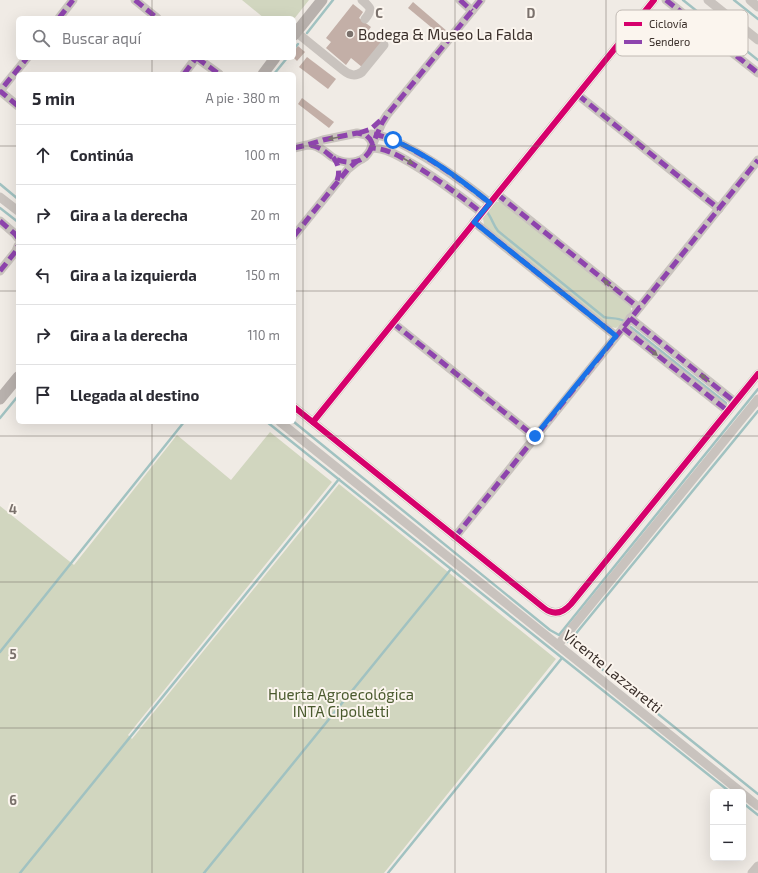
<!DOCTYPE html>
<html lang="es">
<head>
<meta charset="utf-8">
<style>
	body { margin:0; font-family:"Exo 2",sans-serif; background:#f2f2f3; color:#2b2b33 }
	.controls { position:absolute; right:12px; bottom:12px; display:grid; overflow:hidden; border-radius:6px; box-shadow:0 4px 16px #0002 }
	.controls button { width:36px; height:36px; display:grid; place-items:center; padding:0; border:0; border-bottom:1px solid #e1e1e2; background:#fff; color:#2b2b33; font:20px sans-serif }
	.stop { position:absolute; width:12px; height:12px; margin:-9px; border:3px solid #1a73e8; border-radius:50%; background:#fff }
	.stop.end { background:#1a73e8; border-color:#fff; box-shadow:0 1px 4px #0008 }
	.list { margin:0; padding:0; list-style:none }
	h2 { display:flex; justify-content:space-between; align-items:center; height:52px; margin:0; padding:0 16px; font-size:17px }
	h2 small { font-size:13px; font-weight:400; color:#7c7c81 }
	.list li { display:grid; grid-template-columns:26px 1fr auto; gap:12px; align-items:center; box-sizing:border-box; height:60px; padding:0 16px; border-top:1px solid #e1e1e2 }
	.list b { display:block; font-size:15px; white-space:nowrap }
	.list em { font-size:13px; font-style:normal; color:#7c7c81 }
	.icon { flex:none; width:22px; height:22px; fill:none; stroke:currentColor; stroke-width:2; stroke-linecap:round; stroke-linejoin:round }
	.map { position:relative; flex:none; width:758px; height:873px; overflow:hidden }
	.search { position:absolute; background:#fff; box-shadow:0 4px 16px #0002; left:16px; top:16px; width:280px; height:44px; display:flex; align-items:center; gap:10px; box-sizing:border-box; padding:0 14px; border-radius:6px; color:#7c7c81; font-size:15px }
	.panel { position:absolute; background:#fff; box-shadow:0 4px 16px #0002; left:16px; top:72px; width:280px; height:352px; border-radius:6px }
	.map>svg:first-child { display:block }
</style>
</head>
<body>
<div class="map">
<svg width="758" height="873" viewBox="0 0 758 873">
	<rect width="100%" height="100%" fill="#f0ebe5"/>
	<g fill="#d1d6bf">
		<path d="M242,0H309L294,19V18H264Z"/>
		<path d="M501,201L631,307V312L620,325L616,328L611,327L484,225L483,218L496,202Z"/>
		<path d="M270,432L332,482L128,735L132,739L339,484L556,659L384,873H0V506L74,565L177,435L231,480Z"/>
	</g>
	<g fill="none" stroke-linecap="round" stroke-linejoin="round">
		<g stroke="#a1c2c1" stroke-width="2.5">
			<path d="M683,0L758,60"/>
			<path d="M734,0L758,19"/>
			<path d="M307,33L333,0"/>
			<path d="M294,49L298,44"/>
			<path d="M274,74L287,58"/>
			<path d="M0,184L18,199"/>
			<path d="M0,208L18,222"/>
			<path d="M487,212C492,218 493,225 498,231L604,317C610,319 617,317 624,321"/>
			<path d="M631,327L726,403"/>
			<path d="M0,418L18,396"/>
			<path d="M267,422L730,792"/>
			<path d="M294,422L550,630L559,635L758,389"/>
			<path d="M567,641L758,794"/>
			<path d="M569,642L758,411"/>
			<path d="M0,652L184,422"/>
			<path d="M743,803L758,815"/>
			<path d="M20,873L339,479"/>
			<path d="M204,873L451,569"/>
			<path d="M388,873L562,658"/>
		</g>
	</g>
	<g fill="#c3afa7">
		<path d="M413,2L448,32L443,37L408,8Z"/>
		<path d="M353,4L363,12L359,18L371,27L368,31L382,43L362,67L351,58L346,65L326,48L331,42L326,38Z"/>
		<path d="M298,46L305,52L297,61L294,58V51Z"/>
		<path d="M307,57L336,79L328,89L299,67Z"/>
		<path d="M302,98L334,122L329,128L298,104Z"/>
	</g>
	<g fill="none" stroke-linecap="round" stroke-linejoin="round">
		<g stroke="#c9c3be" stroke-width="9">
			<path d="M135,0L157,18"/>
			<path d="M362,0C371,8 373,9 365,19"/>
			<path d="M460,0L472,11"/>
			<path d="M481,0L387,115L382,123L371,148C386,148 399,156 411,163C436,178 459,195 482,213"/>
			<path d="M666,0L758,73"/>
			<path d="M708,0L758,40"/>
			<path d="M750,0L758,7"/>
			<path d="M59,18L73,0"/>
			<path d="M296,32L343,70C349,75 355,77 362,72L384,45"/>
			<path d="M197,58L219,74"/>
			<path d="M184,74L196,58"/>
			<path d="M578,95L719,209"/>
			<path d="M18,106L0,91L27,58"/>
			<path d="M371,134C388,136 402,144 416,152C443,167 466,184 490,203"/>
			<path d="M294,148L307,145L323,140L357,133L366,135L370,139L372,143C372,149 369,153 365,157C355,165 342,163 332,157C328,154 324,150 319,148C316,146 311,145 307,145"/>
			<path d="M497,194L639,308"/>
			<path d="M0,197L18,211"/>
			<path d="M0,221L15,234L18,238"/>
			<path d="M474,222L616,336"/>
			<path d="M294,236L348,169L358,161"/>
			<path d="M0,271L16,251L18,246"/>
			<path d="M630,318L735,402"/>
			<path d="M393,323L535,437"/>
			<path d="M623,328L728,411"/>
			<path d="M294,407L544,608C554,616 563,613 571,604L758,374"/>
			<path d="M280,422L741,792"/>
			<path d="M313,422L654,0"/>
			<path d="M455,537L758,160"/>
			<path d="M558,645L758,399"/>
			<path d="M743,794L758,806"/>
			<path d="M752,873L758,866"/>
		</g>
		<g stroke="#b8b1ad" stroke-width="11">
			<path d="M294,35L322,0"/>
			<path d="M263,74L275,58"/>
			<path d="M0,399L18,377"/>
		</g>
		<g stroke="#8e44ad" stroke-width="5" stroke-dasharray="10 5" stroke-linecap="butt">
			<path d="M135,0L157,18"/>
			<path d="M460,0L472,11"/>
			<path d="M481,0L387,115L382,123L371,148C386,148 399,156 411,163C436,178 459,195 482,213"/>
			<path d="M666,0L758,73"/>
			<path d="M59,18L73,0"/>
			<path d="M197,58L219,74"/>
			<path d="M184,74L196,58"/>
			<path d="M578,95L719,209"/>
			<path d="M18,106L0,91L27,58"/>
			<path d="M359,133L371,129L382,119"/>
			<path d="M374,134C391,138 406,146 422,155C446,169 468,186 490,203"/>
			<path d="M294,148L307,145L323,140L357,133L366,135L370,139L372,143C372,149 369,153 365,157C355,165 342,163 332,157C328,154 324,150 319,148C316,146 311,145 307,145"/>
			<path d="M333,157C339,165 340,172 337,181"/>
			<path d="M497,194L639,308"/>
			<path d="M0,221L15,234L18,238"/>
			<path d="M474,222L616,336"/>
			<path d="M294,236L348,169L357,161"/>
			<path d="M0,271L16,251L18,246"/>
			<path d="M630,318L735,402"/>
			<path d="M393,323L535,437"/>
			<path d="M623,328L728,411"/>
			<path d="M455,537L758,160"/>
		</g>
		<defs>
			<g id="cycleway">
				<path d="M294,407L544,608C554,616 563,613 571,604L758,374"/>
				<path d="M313,422L654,0"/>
			</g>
		</defs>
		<use href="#cycleway" stroke="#fbf5ee" stroke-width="8"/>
		<use href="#cycleway" stroke="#d6006c" stroke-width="6"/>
	</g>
	<defs><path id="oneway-solid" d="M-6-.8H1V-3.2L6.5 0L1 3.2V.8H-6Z"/></defs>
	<g fill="#7b726d">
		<use href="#oneway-solid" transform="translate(334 138) rotate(170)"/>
		<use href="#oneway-solid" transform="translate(408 161) rotate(30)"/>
		<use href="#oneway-solid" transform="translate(608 284) rotate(-141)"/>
		<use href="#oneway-solid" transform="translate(653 352) rotate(39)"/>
		<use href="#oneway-solid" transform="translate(705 378) rotate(-141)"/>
	</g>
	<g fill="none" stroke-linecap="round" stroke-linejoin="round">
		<path stroke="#1a73e8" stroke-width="5" d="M393,140C428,155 460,179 490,203L474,222L616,336L535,436"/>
	</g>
	<path fill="none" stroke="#7a716c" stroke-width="1" stroke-opacity="0.55" d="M152,0V18M303,0V873M455,0V873M606,0V873M152,58V74M0,146H18M294,146H758M0,291H18M294,291H758M152,422V873M0,436H758M0,582H758M0,728H758"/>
	<circle fill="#7a716c" stroke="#fbf5ee" stroke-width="1.5" cx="350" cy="34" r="4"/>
	<g text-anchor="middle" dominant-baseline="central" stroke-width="4" stroke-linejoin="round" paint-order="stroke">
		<g font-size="15" fill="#3b302b" stroke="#fbf5ee" text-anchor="start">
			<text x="358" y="34">Bodega &amp; Museo La Falda</text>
		</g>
		<g font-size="15" fill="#3b302b" stroke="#fbf5ee">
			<text transform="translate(613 671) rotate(39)">Vicente Lazzaretti</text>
		</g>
		<g font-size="15" fill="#4a5a2e" stroke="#fbf5ee">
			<text x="341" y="694">Huerta Agroecológica<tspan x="341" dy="17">INTA Cipolletti</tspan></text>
		</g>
	</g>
	<rect x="616" y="10" width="132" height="46" rx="6" fill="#fbf5ee" stroke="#c1bab4" stroke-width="1"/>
	<rect x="624" y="22" width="18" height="4" fill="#d6006c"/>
	<rect x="624" y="40" width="18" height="4" fill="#8e44ad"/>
	<g font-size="11" fill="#3b302b">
		<text x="649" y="28">Ciclovía</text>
		<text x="649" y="46">Sendero</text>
	</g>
	<g font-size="13" text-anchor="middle" font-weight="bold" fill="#7a716c" stroke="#fbf5ee" stroke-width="4" stroke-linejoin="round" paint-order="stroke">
		<text x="379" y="18">C</text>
		<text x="531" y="18">D</text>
		<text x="13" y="514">4</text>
		<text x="13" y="659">5</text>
		<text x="13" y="805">6</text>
	</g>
</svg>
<div class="controls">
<button>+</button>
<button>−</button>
</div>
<div class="stop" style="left:393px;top:140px"></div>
<div class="stop end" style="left:535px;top:436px"></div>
<div class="search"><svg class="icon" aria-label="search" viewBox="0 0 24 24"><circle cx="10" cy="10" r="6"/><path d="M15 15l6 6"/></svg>Buscar aquí</div>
<section class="panel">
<h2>5 min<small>A pie · 380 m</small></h2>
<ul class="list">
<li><svg class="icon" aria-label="ahead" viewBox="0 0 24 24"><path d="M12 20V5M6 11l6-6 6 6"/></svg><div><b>Continúa</b></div><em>100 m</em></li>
<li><svg class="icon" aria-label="right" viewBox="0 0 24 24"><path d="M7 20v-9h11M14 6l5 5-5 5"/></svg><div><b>Gira a la derecha</b></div><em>20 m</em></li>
<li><svg class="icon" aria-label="left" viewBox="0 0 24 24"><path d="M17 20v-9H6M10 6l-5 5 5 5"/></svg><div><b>Gira a la izquierda</b></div><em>150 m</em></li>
<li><svg class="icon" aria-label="right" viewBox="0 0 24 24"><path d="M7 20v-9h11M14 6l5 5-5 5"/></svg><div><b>Gira a la derecha</b></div><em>110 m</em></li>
<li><svg class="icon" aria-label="arrive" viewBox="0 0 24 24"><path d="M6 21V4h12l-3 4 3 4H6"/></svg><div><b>Llegada al destino</b></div></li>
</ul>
</section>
</div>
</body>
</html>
